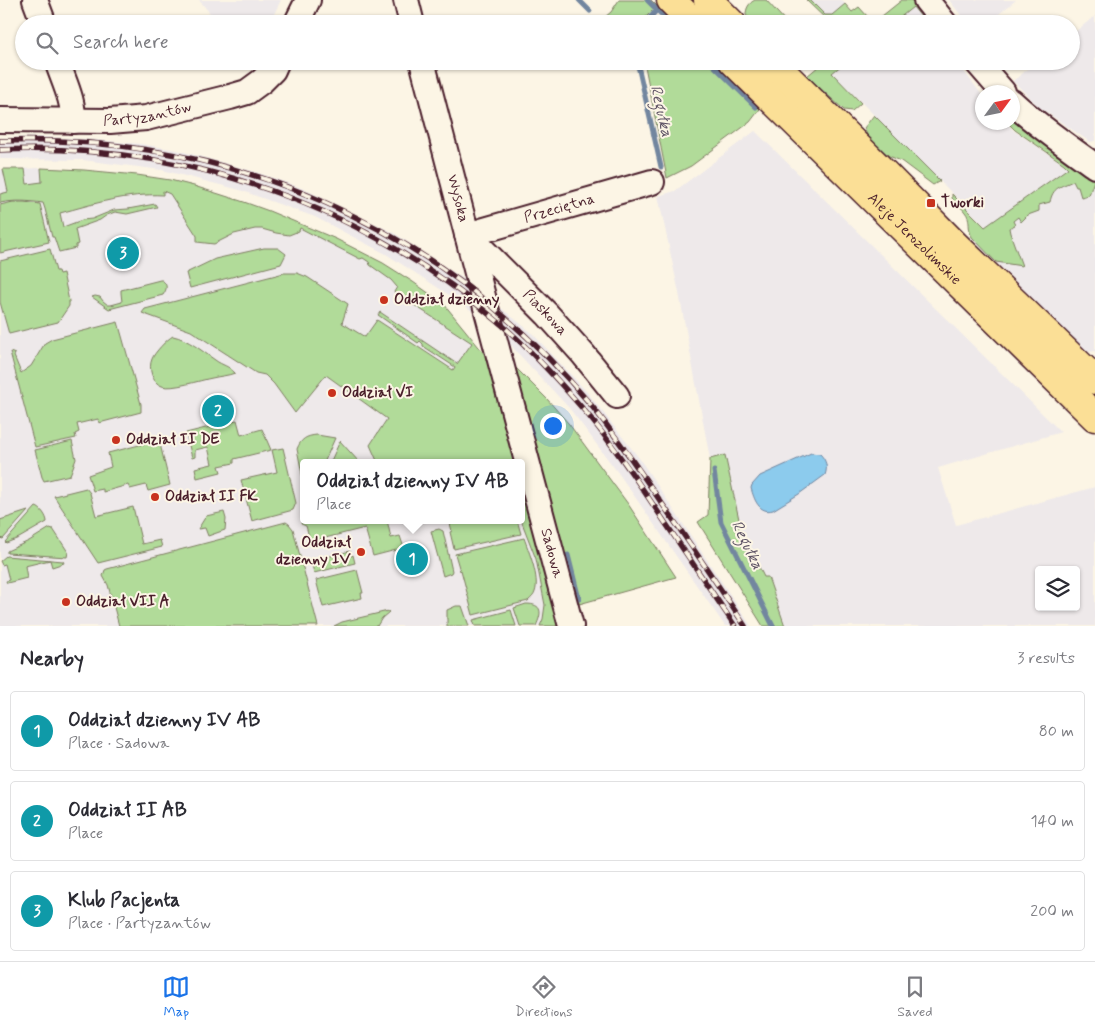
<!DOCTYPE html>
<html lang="en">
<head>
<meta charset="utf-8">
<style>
	body { margin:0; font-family:Mynerve,sans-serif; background:#f2f2f3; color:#2b2b33 }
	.controls { position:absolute; right:15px; bottom:15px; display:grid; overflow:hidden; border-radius:5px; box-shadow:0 1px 4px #0004 }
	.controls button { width:45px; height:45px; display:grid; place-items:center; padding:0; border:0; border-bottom:1px solid #e1e1e2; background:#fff; color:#2b2b33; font:25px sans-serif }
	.compass { position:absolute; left:975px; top:85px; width:45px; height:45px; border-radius:50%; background:#fff; box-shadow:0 1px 4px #0004; rotate:57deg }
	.you { position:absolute; left:552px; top:425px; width:18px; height:18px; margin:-12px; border:4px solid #fff; border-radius:50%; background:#1a73e8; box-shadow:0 0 0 8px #1a73e833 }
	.badge { display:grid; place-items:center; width:32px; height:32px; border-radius:50%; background:#1a73e8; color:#fff; font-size:16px; font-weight:700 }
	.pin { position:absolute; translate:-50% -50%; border:2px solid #fff; box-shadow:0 1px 5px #0006 }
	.popup { position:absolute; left:300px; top:459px; width:225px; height:65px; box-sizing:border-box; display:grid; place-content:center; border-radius:5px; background:#fff; filter:drop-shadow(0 1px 4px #0005); font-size:16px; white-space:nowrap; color:#7c7c81 }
	.popup b { font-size:19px; color:#2b2b33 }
	.popup::after { content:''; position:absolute; left:50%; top:100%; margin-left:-10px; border:10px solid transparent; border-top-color:#fff }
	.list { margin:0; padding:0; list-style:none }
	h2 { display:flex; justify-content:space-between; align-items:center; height:65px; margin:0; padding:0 20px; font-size:21px }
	h2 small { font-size:16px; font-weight:400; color:#7c7c81 }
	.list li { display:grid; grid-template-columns:32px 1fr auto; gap:15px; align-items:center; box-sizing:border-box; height:80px; margin:0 10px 10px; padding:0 10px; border:1px solid #e1e1e2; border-radius:5px }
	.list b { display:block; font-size:19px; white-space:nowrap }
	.list p { margin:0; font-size:16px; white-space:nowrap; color:#7c7c81 }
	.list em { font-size:16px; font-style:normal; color:#7c7c81 }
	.icon { flex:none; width:28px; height:28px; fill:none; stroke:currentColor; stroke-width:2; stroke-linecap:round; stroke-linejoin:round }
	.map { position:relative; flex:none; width:1095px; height:626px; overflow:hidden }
	.search { position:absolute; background:#fff; box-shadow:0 1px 4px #0004; left:15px; right:15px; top:15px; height:55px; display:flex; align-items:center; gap:12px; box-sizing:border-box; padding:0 18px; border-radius:28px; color:#7c7c81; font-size:19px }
	.sheet { height:335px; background:#fff }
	nav { display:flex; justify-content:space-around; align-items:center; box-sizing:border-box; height:70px; border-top:1px solid #e1e1e2; background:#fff; font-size:14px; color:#7c7c81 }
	nav a { display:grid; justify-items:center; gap:2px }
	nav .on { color:#1a73e8 }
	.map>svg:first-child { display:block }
</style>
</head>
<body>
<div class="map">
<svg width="1095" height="626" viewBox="0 0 1095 626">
	<rect width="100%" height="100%" fill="#fcf5e5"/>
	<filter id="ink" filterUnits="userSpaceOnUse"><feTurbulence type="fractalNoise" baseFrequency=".02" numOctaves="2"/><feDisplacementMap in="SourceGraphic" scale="10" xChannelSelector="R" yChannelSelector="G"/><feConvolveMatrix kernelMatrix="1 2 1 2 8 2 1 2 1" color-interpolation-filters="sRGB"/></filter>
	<g filter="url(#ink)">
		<g fill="#eee9ea" fill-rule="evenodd">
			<path d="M199,0H281L269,24H219Z"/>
			<path d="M810,0H842L845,4L832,15H825Z"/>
			<path d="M949,0H1016L987,24H968Z"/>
			<path d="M913,7L926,24H892Z"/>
			<path d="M1095,16V141L1090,142L1039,107L1013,81L1038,61H1071V35Z"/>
			<path d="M847,61H956L982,95V122L1007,123L1013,130L1069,168L1095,175V351L1088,352L1082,347L971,238L985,226L832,73Z"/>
			<path d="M755,131L1061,432L938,468L956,525L1095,487V626H785L768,577H764L738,525L740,524L725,455L710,459L679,293L658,196L675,191ZM1039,570H1076V607H1039Z"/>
			<path d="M44,137L84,139L141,144L177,150L256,172L304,189L394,233L468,282L531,332L587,392L639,458L751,626H725L619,474L570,409L515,350L498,329L476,314L454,298L386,254L315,217L240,190L162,170L83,160L0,159V138Z"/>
			<path d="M40,168L84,170L137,175L170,180L194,186L244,202L312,229L359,251L413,282L444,304L487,357L515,463H303V520H521V486L558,626H0V170Z"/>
		</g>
		<g fill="#b1db99" stroke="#7e7d62">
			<path d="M619,0H651L657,6L639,24H611L605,17L611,12Z"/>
			<path d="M755,0H766L788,24H756L746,15C746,8 749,3 755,0Z"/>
			<path d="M806,0H810L825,15H832L845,4L852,12L859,7L868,17L860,24H831Z"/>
			<path d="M902,0H915L935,24H927L913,7L892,24H872Z"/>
			<path d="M644,61H712L760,109L750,122L691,166L667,178Z"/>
			<path d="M825,61H847L832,73L861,103L852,111L844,110L807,76Z"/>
			<path d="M1013,112L1095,175V178L1089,195L1081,197L1078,187H1076L1073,181C1060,187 1053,187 1050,202L1039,205V211L1028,215L1021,222L1018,217L1013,221L1015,225L1009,228L1010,233L1022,266L996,262L972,237C968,230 970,224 968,217C965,210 957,204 952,198V194L985,227L1068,168L1064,164L1015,130L1008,123L1012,122Z"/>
			<path d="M874,115L940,181L933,185L901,161L889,156L868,137L864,128Z"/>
			<path d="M41,168L84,170L137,175L170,180L194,186L244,202L269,211L336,239L383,263L413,282L444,304L487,357L515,463H378L370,445L387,419L326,375L295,413L274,384L265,375L256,373L191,331L142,313L145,309L284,273H297L307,277L348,304L342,323L365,337L377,320L453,370L455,367L423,346V344L420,341L418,343L378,315L380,312L457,364L472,343L394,292L397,287L391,280L370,265L369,262L363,258L360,259L300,228L299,231L289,235L276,233L262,229H255L234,234L214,244L197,242V236L170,194L163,191V195C127,193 94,204 60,213L63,227L82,220L92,219L114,210L128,209L155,204L157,207L127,214L115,212L107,215L100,220L75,229L78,244L76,245V248L59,252L54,237H52L45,209L43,203C28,201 15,200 0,203V194L8,192L3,169H25L27,184L42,182Z"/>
			<path d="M13,202H24L40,204L49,242L0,253V205Z"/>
			<path d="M264,248H278L286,254L281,264L190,288L186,273L215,259Z"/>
			<path d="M50,249L56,271H58L59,274L63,273L69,301V306L58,322L9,334L0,302V261Z"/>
			<path d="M160,280H162C168,285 167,289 163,295L109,309L92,297L95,296L100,297L103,301L108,305H111L122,302L121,293V290Z"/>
			<path d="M118,322L141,404V412L99,423L98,419L77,424L79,432L75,434L76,438L35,447L10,352L15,354L14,356L21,373L31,366L45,343L52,339Z"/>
			<path d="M173,336C188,339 202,351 215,360C223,366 228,365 235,373C227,376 220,376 212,378C201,380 171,390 162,386C152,383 148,368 152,359C154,353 167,339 173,336Z"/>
			<path d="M507,362L515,367L547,399L569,424L628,504L676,577L572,606Z"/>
			<path d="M237,420L241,435L262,429L271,450L234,459V463L219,466L221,472L197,478L195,468L212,464L208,447L195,450V457L192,458L186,433Z"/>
			<path d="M317,435L335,438L324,463H303V479L297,449C301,439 306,436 317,435Z"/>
			<path d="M159,440L170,485L148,491L146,485L130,489L128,485L103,492V489L93,491L88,475L111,467L108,453Z"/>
			<path d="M72,441L76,459L70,475L44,481L42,477L35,450Z"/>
			<path d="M340,441L360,463H330Z"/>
			<path d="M283,448L296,503L293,510L252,521L241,480L277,472L272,450Z"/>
			<path d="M725,455L740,524L738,525L764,577H768L785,626H763L698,522L708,515L710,459Z"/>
			<path d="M521,486L558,626H540L543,619L545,605L536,559L521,520Z"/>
			<path d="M86,488L90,493L96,516L133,507L142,544L160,540L162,547L98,563L54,496Z"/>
			<path d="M36,507C41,508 47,517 47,522L19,538L6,543L5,542Z"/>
			<path d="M28,511L3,539L0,538V520Z"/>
			<path d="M224,512L226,519L225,530L208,536L205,528L198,529L206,516Z"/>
			<path d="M303,518V520H387L391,538L400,536L404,548L373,556L365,528L313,541L310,540L306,526L301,524Z"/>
			<path d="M449,520H517L521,534L454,549L450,532L452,531Z"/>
			<path d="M286,522L289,524L293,529L318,626H119L108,585L103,576L105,570L107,569Z"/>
			<path d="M50,528L53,529L68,552L67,557L7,553V551L29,541Z"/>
			<path d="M439,529L443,531L452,571L451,573L443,576L431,531Z"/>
			<path d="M524,538C529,552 540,578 535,592C534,596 531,598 528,601L473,615L461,570L460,571L455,554Z"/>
			<path d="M350,551L351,556L353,555L355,563L314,573L311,561Z"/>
			<path d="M6,556L63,561L64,563L52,567L50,560L25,566L27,578L7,583L6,581L9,580L5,564L2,565L0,561Z"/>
			<path d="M357,570L363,593H361L362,598L323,607L316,580Z"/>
			<path d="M526,604C543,604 542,613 536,626H520L514,608Z"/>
			<path d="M456,606H462L469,626H447V610Z"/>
			<path d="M511,610L516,626H475L473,620Z"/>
			<path d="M388,611L389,612L382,618L377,626H334L342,622Z"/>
		</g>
		<path fill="#8ccbed" stroke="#72869f" d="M811,453L820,454C826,460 828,467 825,475L799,494L773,510C759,514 754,499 751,488L752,485L760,476Z"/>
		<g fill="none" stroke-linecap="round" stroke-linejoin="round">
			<g stroke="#72869f" stroke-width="5">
				<path d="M579,0L590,11"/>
				<path d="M657,10L671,24"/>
				<path d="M598,21L601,24"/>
				<path d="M644,24L657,10L647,0"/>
				<path d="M636,61L639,70L661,167"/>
				<path d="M709,61L756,107"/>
				<path d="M714,471L721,522L773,626"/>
				<path d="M568,555L579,599"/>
			</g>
			<defs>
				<g id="minor">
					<path d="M35,0L44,24"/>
					<path d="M406,0L412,24"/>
					<path d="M926,0L945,24"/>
					<path d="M296,24L308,0"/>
					<path d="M57,61C63,80 74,100 73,121"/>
					<path id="s1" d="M422,61L484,300L571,626"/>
					<path d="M976,61L1003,92"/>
					<path d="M1012,102C1038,126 1067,146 1095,166"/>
					<path id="s2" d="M0,120L110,121L146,118L230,97L247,92L262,81L273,70L277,61"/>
					<path id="s3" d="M467,235L652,182"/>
					<path id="s4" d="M469,236L547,314L583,354L617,396"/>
				</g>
				<g id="major">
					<path d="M671,0L695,24"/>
					<path d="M708,0L732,24"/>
					<path id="s5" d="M733,61L1095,417"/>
					<path d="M771,61L877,166L955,245L1095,380"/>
				</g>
			</defs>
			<use href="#minor" stroke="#4a1f2b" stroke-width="28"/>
			<use href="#major" stroke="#4a1f2b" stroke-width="31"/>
			<use href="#minor" stroke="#fcf5e5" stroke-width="24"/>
			<use href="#major" stroke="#fbdf96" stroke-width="28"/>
			<defs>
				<g id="rail">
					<path d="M0,141C232,133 442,227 591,405C617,437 640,471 663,505C691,545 718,585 745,626"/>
					<path d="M0,150C185,142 362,205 502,325C531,350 558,380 583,409C609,439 632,473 654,506C681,546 708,586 735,626"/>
				</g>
			</defs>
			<use href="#rail" stroke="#4a1f2b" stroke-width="5.5"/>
			<use href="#rail" stroke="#fcf5e5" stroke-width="4" stroke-dasharray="11" stroke-linecap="butt"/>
		</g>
	</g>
	<g fill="#c8321e" stroke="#fcf5e5" stroke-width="2">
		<rect x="926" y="198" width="10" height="10" rx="2.5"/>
		<circle cx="384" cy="300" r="5"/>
		<circle cx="332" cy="393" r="5"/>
		<circle cx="116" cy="440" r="5"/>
		<circle cx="155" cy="497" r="5"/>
		<circle cx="361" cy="552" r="5"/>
		<circle cx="66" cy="602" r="5"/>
	</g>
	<g text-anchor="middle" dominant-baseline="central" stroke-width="4" stroke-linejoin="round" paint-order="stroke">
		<g font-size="15" fill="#4a1f2b" stroke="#fcf5e5">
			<text stroke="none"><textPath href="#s2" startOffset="148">Partyzantów</textPath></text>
			<text stroke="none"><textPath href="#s1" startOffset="142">Wysoka</textPath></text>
			<text stroke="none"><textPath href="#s3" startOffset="96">Przeciętna</textPath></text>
			<text stroke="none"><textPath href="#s5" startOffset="254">Aleje Jerozolimskie</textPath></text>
			<text stroke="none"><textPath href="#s4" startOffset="108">Piaskowa</textPath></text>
			<text stroke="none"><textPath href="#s1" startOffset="509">Sadowa</textPath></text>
		</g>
		<g font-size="15" font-weight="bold" fill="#4a1f2b" stroke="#fcf5e5" text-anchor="start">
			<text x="941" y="203">Tworki</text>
			<text x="394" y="300">Oddział dzienny</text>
			<text x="342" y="393">Oddział VI</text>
			<text x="126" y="440">Oddział II DE</text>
			<text x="165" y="497">Oddział II FK</text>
			<text x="351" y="543" text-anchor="end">Oddział<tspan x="351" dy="17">dzienny IV</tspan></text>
			<text x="76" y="602">Oddział VII A</text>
		</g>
		<g font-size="16" font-style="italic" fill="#5e5365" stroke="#fcf5e5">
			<text transform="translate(661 111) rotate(77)">Regułka</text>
			<text transform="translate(747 545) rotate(64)">Regułka</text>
		</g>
	</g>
</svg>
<div class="controls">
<button><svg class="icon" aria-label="layers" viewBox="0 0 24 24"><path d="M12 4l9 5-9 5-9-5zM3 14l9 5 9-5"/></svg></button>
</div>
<svg class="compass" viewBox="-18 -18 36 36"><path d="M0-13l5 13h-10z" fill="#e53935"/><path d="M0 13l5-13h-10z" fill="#7c7c81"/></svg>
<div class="you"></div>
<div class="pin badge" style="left:412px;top:559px;background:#0f9aa8">1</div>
<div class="popup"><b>Oddział dzienny IV AB</b>Place</div>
<div class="pin badge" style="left:218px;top:411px;background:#0f9aa8">2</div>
<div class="pin badge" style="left:123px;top:253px;background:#0f9aa8">3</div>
<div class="search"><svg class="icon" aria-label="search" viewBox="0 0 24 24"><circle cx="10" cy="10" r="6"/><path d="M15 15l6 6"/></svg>Search here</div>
</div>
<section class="sheet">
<h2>Nearby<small>3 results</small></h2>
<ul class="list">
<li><span class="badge" style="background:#0f9aa8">1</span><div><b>Oddział dzienny IV AB</b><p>Place · Sadowa</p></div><em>80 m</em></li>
<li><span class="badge" style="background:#0f9aa8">2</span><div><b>Oddział II AB</b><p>Place</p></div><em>140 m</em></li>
<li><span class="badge" style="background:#0f9aa8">3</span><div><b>Klub Pacjenta</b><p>Place · Partyzantów</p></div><em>200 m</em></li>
</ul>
</section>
<nav>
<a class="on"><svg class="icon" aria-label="map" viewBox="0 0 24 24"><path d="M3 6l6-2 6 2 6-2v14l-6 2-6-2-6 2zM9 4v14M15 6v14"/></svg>Map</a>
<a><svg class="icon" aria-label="directions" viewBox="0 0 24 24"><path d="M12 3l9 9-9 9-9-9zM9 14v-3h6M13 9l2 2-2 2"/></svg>Directions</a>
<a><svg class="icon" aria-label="saved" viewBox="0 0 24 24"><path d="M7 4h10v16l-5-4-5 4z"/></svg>Saved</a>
</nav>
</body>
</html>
